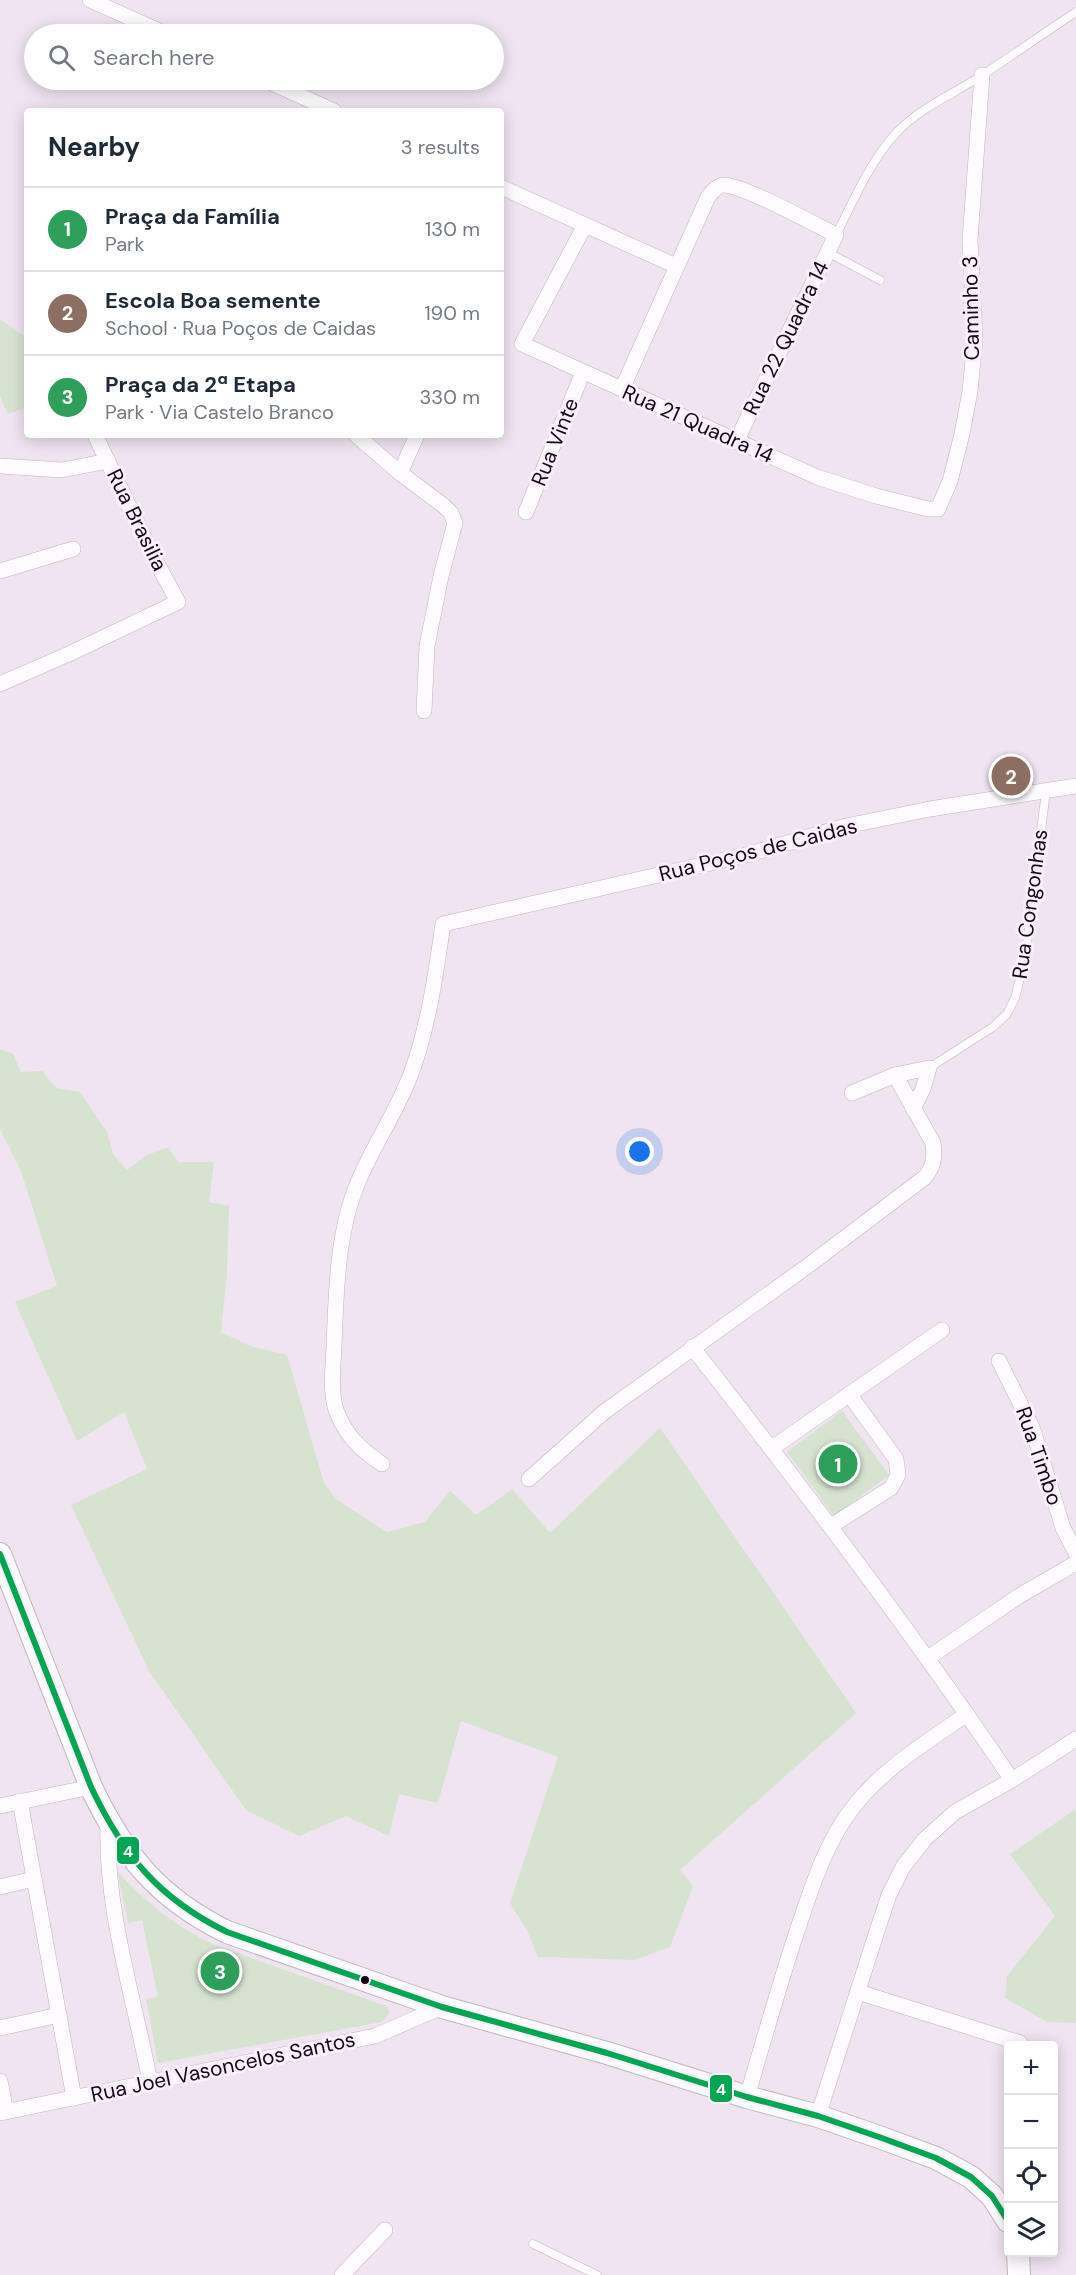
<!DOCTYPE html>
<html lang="en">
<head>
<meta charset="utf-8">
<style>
	body { margin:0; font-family:"DM Sans",sans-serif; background:#f6f6f7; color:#1f2937 }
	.controls { position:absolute; right:18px; bottom:18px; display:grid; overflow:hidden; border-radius:6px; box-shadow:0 3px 15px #0003 }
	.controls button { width:54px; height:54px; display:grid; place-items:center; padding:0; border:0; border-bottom:2px solid #e0e1e3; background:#fff; color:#1f2937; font:30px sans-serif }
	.you { position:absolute; left:640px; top:1152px; width:21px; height:21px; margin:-15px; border:4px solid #fff; border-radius:50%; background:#1a73e8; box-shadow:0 0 0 9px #1a73e833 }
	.badge { display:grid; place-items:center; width:39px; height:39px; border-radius:50%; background:#5f5660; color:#fff; font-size:20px; font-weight:700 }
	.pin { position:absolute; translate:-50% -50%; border:3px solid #fff; box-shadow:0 2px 6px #0006 }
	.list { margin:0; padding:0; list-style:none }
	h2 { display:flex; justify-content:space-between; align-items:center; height:78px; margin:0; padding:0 24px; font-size:26px }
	h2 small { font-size:20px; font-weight:400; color:#747a83 }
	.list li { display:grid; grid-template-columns:39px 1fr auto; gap:18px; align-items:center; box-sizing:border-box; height:84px; padding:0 24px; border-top:2px solid #e0e1e3 }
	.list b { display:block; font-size:22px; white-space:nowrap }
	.list p { margin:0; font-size:20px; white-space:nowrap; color:#747a83 }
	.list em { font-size:20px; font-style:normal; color:#747a83 }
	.icon { flex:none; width:33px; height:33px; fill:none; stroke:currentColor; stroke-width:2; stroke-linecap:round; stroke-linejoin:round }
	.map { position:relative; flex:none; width:1076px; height:2275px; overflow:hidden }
	.search { position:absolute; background:#fff; box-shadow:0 3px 15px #0003; left:24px; top:24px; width:480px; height:66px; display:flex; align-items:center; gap:15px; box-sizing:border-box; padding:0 21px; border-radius:33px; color:#747a83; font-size:22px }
	.panel { position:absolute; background:#fff; box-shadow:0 3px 15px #0003; left:24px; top:108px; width:480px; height:330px; border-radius:6px }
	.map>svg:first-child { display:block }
</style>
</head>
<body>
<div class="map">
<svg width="1076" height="2275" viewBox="0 0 1076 2275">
	<rect width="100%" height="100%" fill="#efe4f0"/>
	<g fill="#d7e3d1">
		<path d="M0,319L27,338V407L8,414L0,396Z"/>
		<path d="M0,1049L13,1054L21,1072L42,1071L56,1088L80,1092L107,1132L113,1154L127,1170L147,1155L168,1147L178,1162H214L209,1202L229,1206L227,1273L221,1332L250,1346L287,1355L324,1483L337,1500L387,1532L425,1522L450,1491L476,1515L512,1489L550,1533L660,1428L856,1713L680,1870L693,1886L670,1947L634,1960L538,1957L527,1930L510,1903L558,1757L461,1721L438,1803L399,1794L389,1836L346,1816L299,1836L246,1810L149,1671L71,1505L147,1469L124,1412L77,1441L15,1302L57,1286L21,1171L0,1129Z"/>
		<path d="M842,1411L889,1475L834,1516L787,1452Z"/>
		<path d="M1076,1809V2023L1047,2022L1005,1998L1007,1976L1055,1916L1010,1854Z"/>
		<path d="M117,1871C146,1903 176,1927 215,1945L386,2006L390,2012L382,2022L158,2063L146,1999L158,1997L142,1920L128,1923Z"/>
	</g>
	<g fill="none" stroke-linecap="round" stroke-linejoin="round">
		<defs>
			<g id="service">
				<path d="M836,235C854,200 870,161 897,132C920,108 953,94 981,76C1013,55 1044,33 1076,12"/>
				<path d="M827,252L880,280"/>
				<path d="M929,1068L993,1027L1007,1014L1015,998L1025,959L1046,791"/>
				<path d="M533,2244L597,2275"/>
			</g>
			<g id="minor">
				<path d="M90,0L166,34"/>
				<path d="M265,80L334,111"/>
				<path d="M501,187L676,266"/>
				<path d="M585,225L522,344L817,477L876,496L928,509H938L950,481L962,434L970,391L975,339L970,240L982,75"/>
				<path d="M622,389L708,197C712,192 716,187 722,185C740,183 816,225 836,235L736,442"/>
				<path d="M356,435L400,473L444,506L451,513L455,523L441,576L427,646L424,711"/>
				<path d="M0,466L62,470L108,461"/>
				<path d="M400,473L417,435"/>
				<path d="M526,512L583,372"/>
				<path d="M0,571L73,549"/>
				<path d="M0,684L71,653L178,602L151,552L96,437"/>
				<path d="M852,1093L895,1075L929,1068L923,1089L913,1109"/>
				<path d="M692,1347C803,1488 911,1631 1012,1780"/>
				<path d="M999,1361L1032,1427L1063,1528L1076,1553"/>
				<path d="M772,1448L942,1330"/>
				<path d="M382,1464C361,1450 345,1435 336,1410C330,1391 333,1367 334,1347C336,1295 337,1233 357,1185C372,1146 398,1111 412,1071C429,1024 436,972 443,924L746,855L846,826L930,809L1076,786"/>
				<path d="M529,1479L604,1412L809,1265L924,1178C934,1167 935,1157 933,1143L895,1075"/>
				<path d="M831,1526L891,1488L898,1475L896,1459L849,1394"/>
				<path d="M928,1658L1019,1596L1076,1563"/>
				<path d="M20,1801L74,2098"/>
				<path d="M0,1806L91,1787"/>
				<path d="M108,1823C105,1911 134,1996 150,2082"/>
				<path d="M0,1887L34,1879"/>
				<path d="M858,1992L1020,2043"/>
				<path d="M0,2028L59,2015"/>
				<path d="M0,2081L6,2112"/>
				<path d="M747,2097C763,2042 779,1986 797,1931C812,1887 825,1843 854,1806C885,1767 927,1742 967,1714"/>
				<path d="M0,2113L375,2036L442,2007"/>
				<path d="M818,2116L877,1931L889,1895L903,1867L925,1839L955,1812L1012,1780L1076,1739"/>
				<path d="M342,2275L385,2230"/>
			</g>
			<g id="secondary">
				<path d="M0,1554L91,1787C124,1856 158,1898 227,1932L442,2007L607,2053L747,2097L818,2116L879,2137L936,2158L971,2177L992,2196L1008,2221"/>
				<path d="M1018,2252L1019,2275"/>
			</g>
		</defs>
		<use href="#service" stroke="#bfb6c0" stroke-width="9"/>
		<use href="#minor" stroke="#bfb6c0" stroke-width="16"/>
		<use href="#secondary" stroke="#bfb6c0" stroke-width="24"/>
		<use href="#service" stroke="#fdfbfd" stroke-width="8"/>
		<use href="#minor" stroke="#fdfbfd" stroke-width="15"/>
		<use href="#secondary" stroke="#fdfbfd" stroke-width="22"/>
		<defs>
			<path id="bus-1" d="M0,1554L91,1787C124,1856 158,1898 227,1932L442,2007L607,2053L747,2097L818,2116L879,2137L936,2158L971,2177L992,2196L1008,2221"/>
		</defs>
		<use href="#bus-1" stroke="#fbeefd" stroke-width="10"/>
		<use href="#bus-1" stroke="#00a651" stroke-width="6"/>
	</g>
	<circle fill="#110a12" stroke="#fbeefd" stroke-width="2" cx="365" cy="1980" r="5"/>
	<g text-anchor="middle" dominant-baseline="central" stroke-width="6" stroke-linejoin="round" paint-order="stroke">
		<g font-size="21" fill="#110a12" stroke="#fbeefd">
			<text transform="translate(971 308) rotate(-91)">Caminho 3</text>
			<text transform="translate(786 338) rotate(-64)">Rua 22 Quadra 14</text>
			<text transform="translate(698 424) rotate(24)">Rua 21 Quadra 14</text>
			<text transform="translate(555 442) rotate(-68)">Rua Vinte</text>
			<text transform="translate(137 520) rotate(64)">Rua Brasilia</text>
			<text transform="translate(758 850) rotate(-14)">Rua Poços de Caidas</text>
			<text transform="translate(1030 904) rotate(-82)">Rua Congonhas</text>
			<text transform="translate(1039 1456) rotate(71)">Rua Timbo</text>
			<text transform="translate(223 2067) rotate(-12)">Rua Joel Vasoncelos Santos</text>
		</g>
	</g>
	<g stroke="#fbeefd" stroke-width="2">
		<rect x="116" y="1836" width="24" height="29" rx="6" fill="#00a651"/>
		<rect x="709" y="2074" width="24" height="29" rx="6" fill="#00a651"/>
	</g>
	<g font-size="16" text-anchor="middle" font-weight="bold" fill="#fff">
		<text x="128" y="1857">4</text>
		<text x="721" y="2095">4</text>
	</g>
</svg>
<div class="controls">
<button>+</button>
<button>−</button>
<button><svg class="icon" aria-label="locate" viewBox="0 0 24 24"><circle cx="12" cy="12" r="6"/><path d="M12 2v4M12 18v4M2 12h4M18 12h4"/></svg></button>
<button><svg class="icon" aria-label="layers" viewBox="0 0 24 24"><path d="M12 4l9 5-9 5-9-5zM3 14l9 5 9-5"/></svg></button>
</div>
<div class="you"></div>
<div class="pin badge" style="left:838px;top:1464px;background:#2e9e5b">1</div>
<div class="pin badge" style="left:1011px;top:776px;background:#8d6e63">2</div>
<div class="pin badge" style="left:220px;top:1971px;background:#2e9e5b">3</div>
<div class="search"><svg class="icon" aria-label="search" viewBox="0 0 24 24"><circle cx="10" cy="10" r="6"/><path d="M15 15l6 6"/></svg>Search here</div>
<section class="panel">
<h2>Nearby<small>3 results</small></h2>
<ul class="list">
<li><span class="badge" style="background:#2e9e5b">1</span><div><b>Praça da Família</b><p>Park</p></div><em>130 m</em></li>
<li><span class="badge" style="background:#8d6e63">2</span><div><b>Escola Boa semente</b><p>School · Rua Poços de Caidas</p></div><em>190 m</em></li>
<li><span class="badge" style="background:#2e9e5b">3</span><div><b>Praça da 2ª Etapa</b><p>Park · Via Castelo Branco</p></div><em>330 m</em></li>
</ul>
</section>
</div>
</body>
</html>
